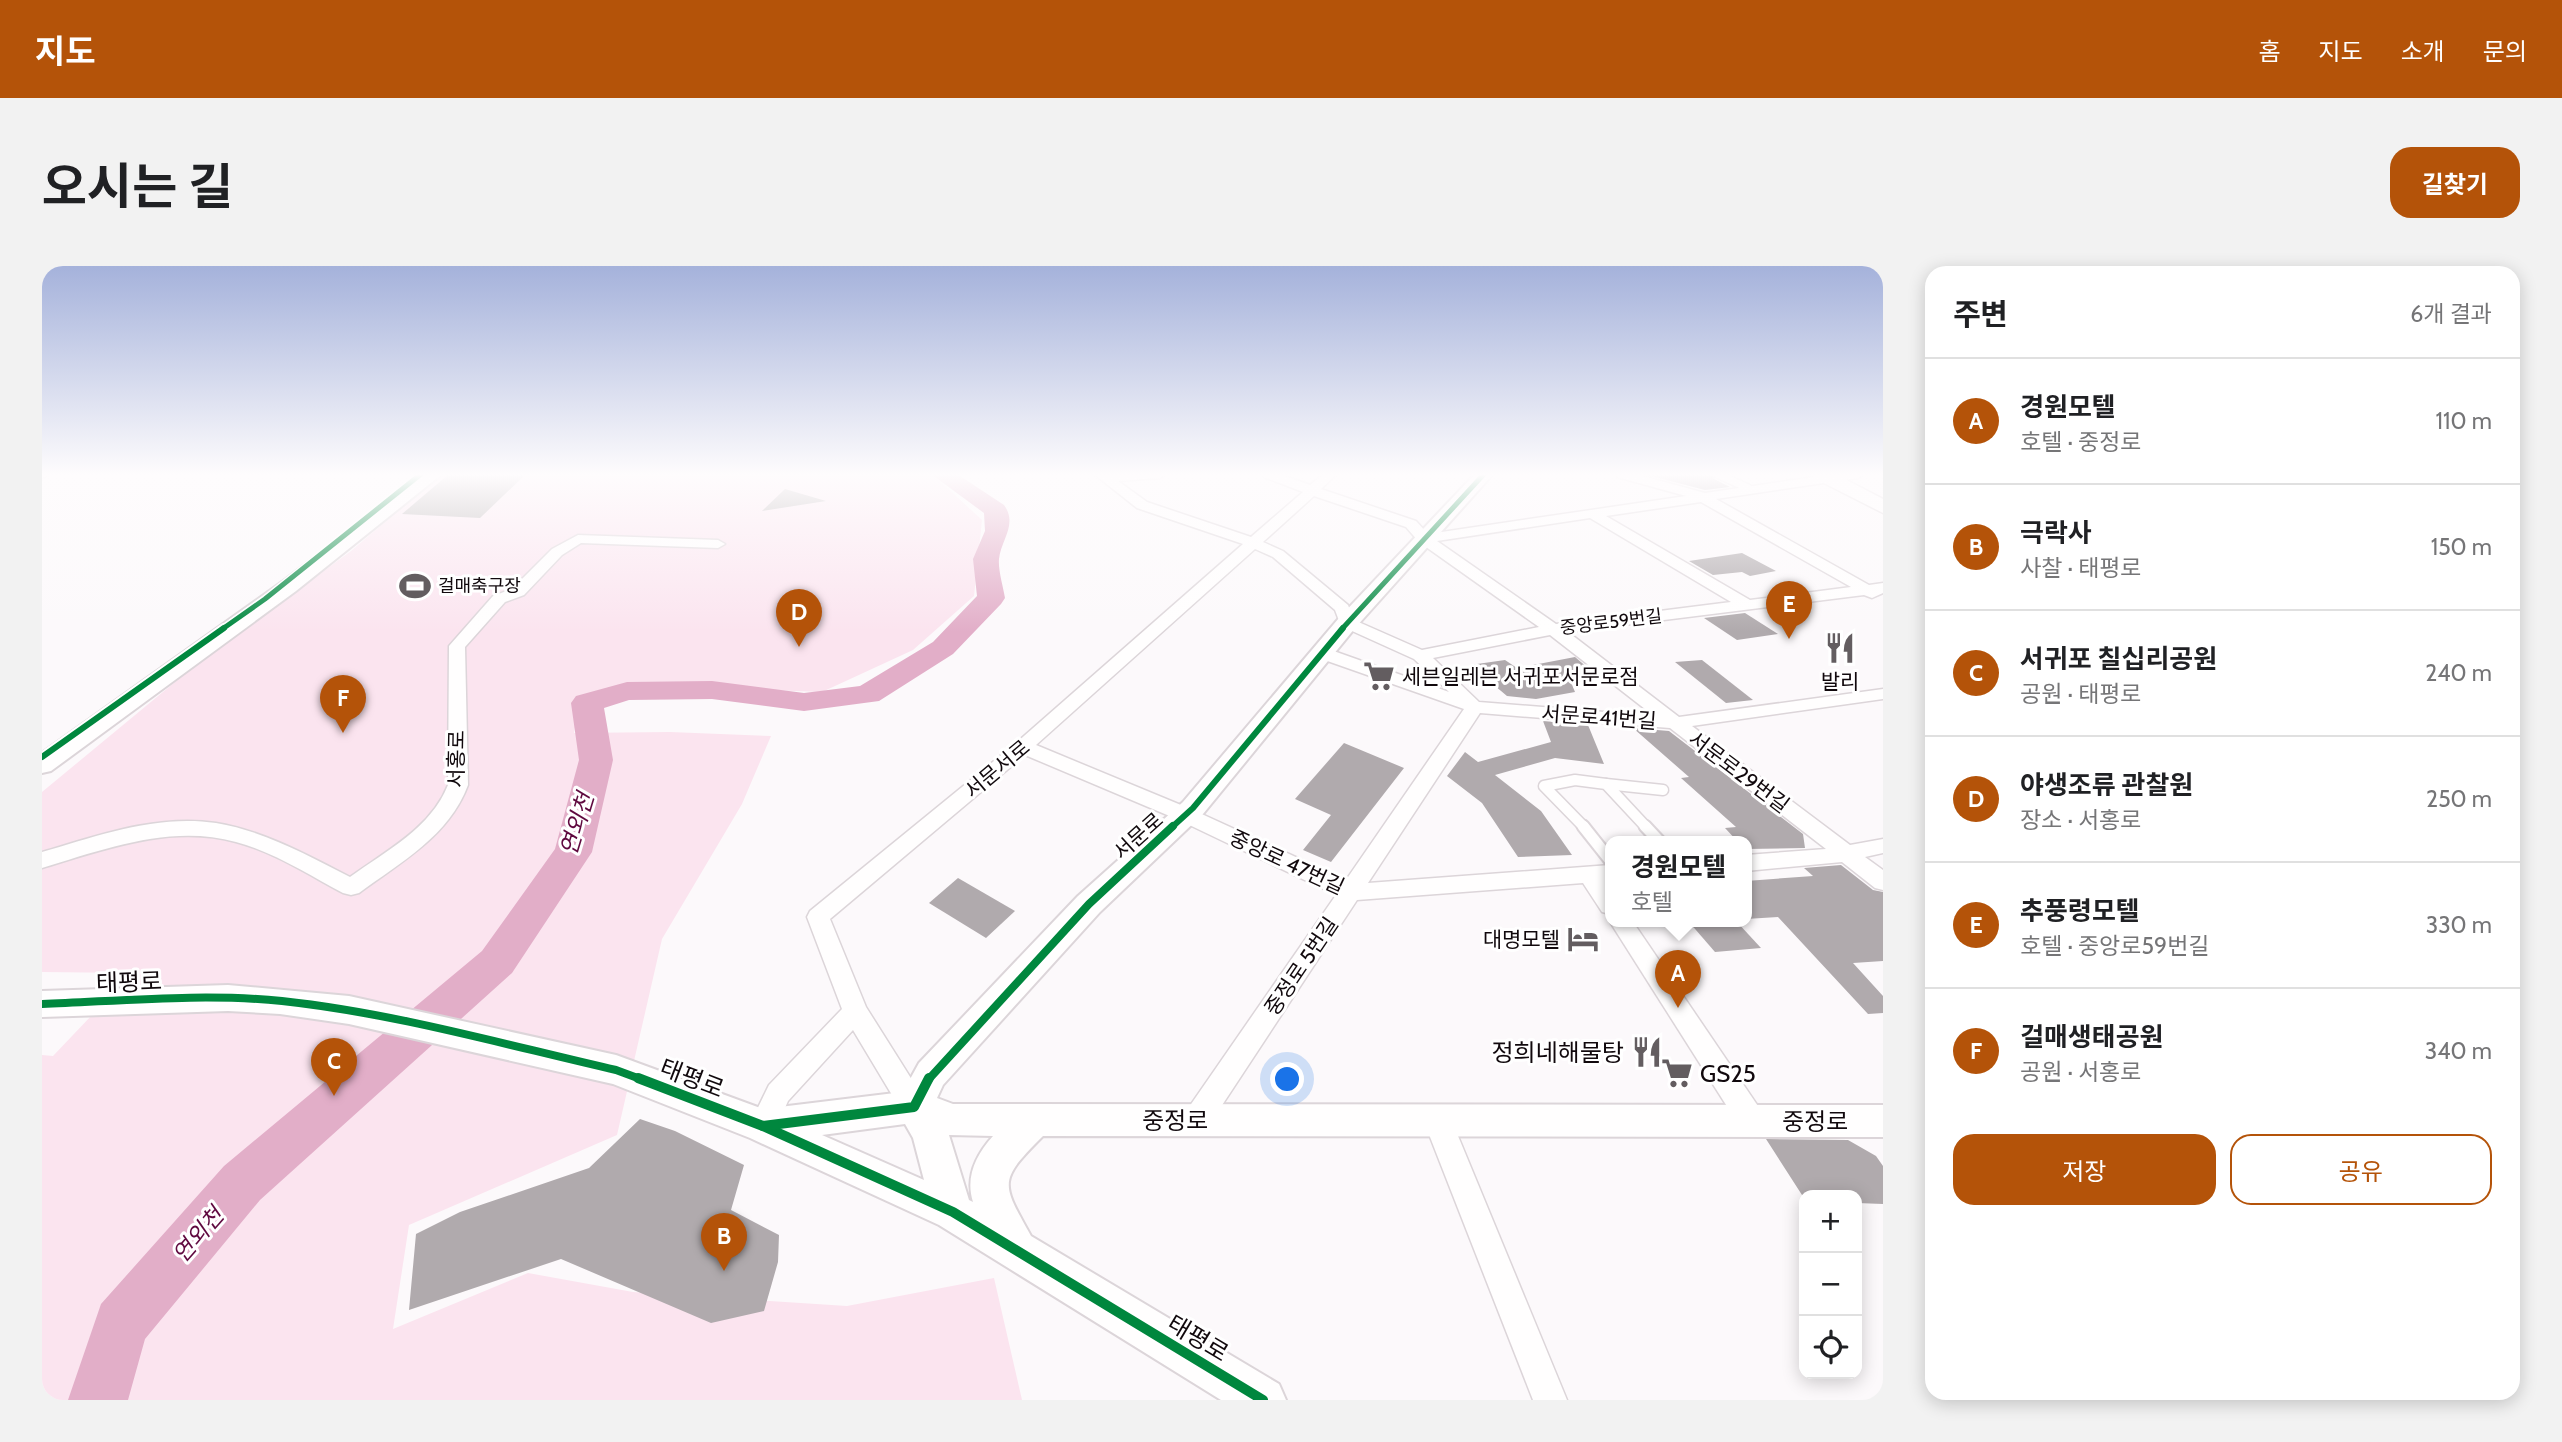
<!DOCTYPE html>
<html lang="ko">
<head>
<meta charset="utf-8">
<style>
	body { margin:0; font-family:Cabin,"Noto Sans KR",sans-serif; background:#f2f2f2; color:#202124 }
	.controls { position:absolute; right:21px; bottom:21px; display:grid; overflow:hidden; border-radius:14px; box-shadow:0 4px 18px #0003 }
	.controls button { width:63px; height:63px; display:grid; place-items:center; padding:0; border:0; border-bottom:2px solid #e0e0e0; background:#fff; color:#202124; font:35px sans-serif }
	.you { position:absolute; left:1246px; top:814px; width:24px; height:24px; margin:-18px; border:5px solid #fff; border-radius:50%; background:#1a73e8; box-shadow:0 0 0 10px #1a73e833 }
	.badge { display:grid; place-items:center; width:46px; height:46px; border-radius:50%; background:#b45309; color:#fff; font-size:23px; font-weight:700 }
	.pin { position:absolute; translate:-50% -58px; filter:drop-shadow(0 2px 4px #0008) }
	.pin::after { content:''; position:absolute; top:37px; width:24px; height:21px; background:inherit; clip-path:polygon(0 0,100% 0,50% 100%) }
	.popup { position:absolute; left:1563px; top:570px; width:147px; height:91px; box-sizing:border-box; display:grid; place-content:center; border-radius:14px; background:#fff; filter:drop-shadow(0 2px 5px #0005); font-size:23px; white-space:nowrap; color:#757577 }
	.popup b { font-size:26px; color:#202124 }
	.popup::after { content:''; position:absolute; left:50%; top:100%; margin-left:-14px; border:14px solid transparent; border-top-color:#fff }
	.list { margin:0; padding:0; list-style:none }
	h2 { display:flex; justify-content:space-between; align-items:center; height:91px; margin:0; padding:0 28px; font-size:30px }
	h2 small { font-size:23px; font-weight:400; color:#757577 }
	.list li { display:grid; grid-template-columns:46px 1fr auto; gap:21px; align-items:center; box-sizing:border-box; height:126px; padding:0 28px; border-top:2px solid #e0e0e0 }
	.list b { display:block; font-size:26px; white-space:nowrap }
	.list p { margin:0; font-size:23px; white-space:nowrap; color:#757577 }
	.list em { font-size:23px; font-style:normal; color:#757577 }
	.actions { display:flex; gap:14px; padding:21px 28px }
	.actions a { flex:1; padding:16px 0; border:2px solid #b45309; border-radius:21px; text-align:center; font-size:24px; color:#b45309 }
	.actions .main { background:#b45309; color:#fff }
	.icon { flex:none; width:38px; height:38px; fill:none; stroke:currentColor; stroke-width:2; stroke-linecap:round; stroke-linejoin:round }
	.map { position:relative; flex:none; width:1841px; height:1134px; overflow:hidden; border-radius:21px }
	header { display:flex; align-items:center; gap:42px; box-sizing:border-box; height:98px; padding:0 35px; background:#b45309; color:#fff }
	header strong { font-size:33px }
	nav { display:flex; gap:38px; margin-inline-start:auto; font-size:24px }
	.intro { display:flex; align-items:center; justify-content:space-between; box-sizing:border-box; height:168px; padding:0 42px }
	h1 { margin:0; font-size:49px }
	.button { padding:18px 32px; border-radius:21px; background:#b45309; color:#fff; font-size:24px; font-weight:700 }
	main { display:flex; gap:42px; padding:0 42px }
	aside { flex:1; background:#fff; border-radius:21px; box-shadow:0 4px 18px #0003 }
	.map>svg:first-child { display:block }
</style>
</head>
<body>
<header>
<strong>지도</strong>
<nav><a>홈</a><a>지도</a><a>소개</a><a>문의</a></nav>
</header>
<div class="intro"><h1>오시는 길</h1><a class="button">길찾기</a></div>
<main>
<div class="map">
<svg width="1841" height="1134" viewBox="0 0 1841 1134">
	<rect width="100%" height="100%" fill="#fcf9fb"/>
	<path fill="#fbe4ef" d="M399,208H890L940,254L932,330L871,384L780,426L628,420L538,433L532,467L628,466L729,470L700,538L620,673L575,869L367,959L351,1063L486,1007L591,1026L805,1040L952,1012L980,1134H0V789L11,790L90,707L0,706V526L156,397L309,285Z"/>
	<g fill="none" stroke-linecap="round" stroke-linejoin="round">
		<path fill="#e2aec8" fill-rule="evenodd" d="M889,208H915L962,239C976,258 959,274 957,293C956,304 961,320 963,332L959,338L911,388L837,435L762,445L670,433L587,434L562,442L571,494L550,586L470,707L218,934L103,1073L86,1134H26L59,1038L182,900L440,685L513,583L537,494L529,437L534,430L585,416L670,415L762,427L818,420L891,376L935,330L931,293L943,265L942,247Z"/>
	</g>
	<g fill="#b0aaad">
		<path d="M407,208H484L438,252L360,248Z"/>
		<path d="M1601,208H1669L1672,213L1688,221L1663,224Z"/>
		<path d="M743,223L784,235L720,245Z"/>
		<path d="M1700,287L1734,305L1708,310L1700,306L1671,309L1647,295Z"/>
		<path d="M1703,347L1736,368L1695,374L1662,352Z"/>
		<path d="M1533,391L1546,402L1543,420L1523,402L1533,426L1494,433L1465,430L1428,399L1463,394L1475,402Z"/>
		<path d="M1660,394L1711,434L1684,437L1633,396Z"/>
		<path d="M1501,455L1546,459L1562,498L1513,492L1453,509L1499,545L1530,589L1476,591L1440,537L1405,510L1423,486L1436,496L1509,476Z"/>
		<path d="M1591,462L1627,465L1761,568L1763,582L1704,583V576H1696L1683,562L1694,561L1639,512L1647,511Z"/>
		<path d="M1302,477L1362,502L1289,596L1261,584L1289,549L1253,533Z"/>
		<path d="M1799,599L1831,624L1841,626V695L1811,697L1841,730V747L1826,748L1736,651L1704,653V615L1771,610L1762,602Z"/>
		<path d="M916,612L973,645L944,672L887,637Z"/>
		<path d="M1647,656H1695L1719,682L1673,686Z"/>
		<path d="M598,853L633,865L702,899L689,944L737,969L736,996L722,1045L669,1057L519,993L367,1044L374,968L418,946L547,902Z"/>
		<path d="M1724,873L1806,874L1834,890L1841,900V938L1815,937V929H1760Z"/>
	</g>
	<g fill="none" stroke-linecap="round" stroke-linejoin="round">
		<defs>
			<path id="service-far2" d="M1675,208L1706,222"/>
			<g id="service-far1">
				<path d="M1564,518L1621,524"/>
				<path d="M1543,562L1502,520L1533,514L1564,518L1605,562"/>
			</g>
			<g id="service">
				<path d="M1541,560L1568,594"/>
				<path d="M1603,560L1618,576"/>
			</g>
			<g id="minor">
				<path d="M0,208H8L0,212Z"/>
				<path d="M1052,208H1124L1118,212L1076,215L1105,236L1209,271L1261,226L1222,211L1221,208H1237L1268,219L1282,208H1295L1279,223L1374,255L1386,268L1644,230L1575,211L1574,208H1593L1663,227L1793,208H1822L1816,212L1674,233L1827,319L1841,317V327L1830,332L1822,329L1526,366L1637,451L1841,423V433L1650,460L1808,579L1841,573V587L1823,591L1841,604V624L1833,622L1800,596L1704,605V589L1784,583L1628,462L1438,447L1326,617L1568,599V615H1563L1568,622V648L1560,646L1541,617L1315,634L1165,862L1155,865L1145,862L1141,853L1145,844L1294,629L1137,554L983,489L788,653L824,741L882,833L886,841L882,849L872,853L862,849L811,764L746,835L731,869L721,872L711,869L707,860L727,819L800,743L765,651L768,645L974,477L1201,278L1095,242ZM1272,230L1364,261L1377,276L1497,361L1380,384L1312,354L1306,339L1241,285L1221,276ZM1659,236L1809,321L1708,334L1564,250ZM1548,252L1689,336L1514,358L1395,275ZM1213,283L1231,291L1293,344L1299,360L1372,393L1407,426L1286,383H1274L1272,387L1274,391L1422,443L1304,614L1151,544L994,479ZM1508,369L1612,450L1437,436L1391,392Z"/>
				<path d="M536,269L676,274L683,278L676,282L539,277L520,289L482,329L463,336L423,381L426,519C407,570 359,596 317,627L309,629L301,627C267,609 232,586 194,576C129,558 63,583 0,602V586C55,570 115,548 174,557C222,565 265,589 308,611C344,585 389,562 406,519L407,380L451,330L470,323L510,283Z"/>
				<path d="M1568,656H1591L1720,846L1724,855L1720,864L1710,867L1700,864Z"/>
				<path d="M1395,841L1405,844L1409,853L1525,1134H1491L1381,853L1385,844Z"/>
			</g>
			<g id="tertiary">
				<path d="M381,208H400L254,325L9,505L0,507V487L240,316Z"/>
				<path d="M1433,208H1451L1313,362L1161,548L1058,646L901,819L895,832L911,838L1841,839V871L1001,870C956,915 959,916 989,970L1237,1118L1244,1134H1179L897,959L708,872L571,818L307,758L238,748L186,745L0,751V725L186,719L307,730L574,789L721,843L861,826L877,797L1036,630L1141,536L1297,352ZM863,858L871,872L882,914L780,869ZM907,869L951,870C934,889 923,911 931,936L927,934Z"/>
			</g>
			<path id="secondary" d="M1769,208H1793L1841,233V247L1772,212Z"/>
		</defs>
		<use href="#service-far2" stroke="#dcd5d9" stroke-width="10"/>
		<use href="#service-far1" stroke="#dcd5d9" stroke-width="13"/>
		<use href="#service" stroke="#dcd5d9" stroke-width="15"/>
		<use href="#minor" stroke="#dcd5d9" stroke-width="3"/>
		<use href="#tertiary" stroke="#dcd5d9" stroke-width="4"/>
		<use href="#secondary" stroke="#dcd5d9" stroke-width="3"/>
		<use href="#service-far2" stroke="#fffefe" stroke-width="7"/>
		<use href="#service-far1" stroke="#fffefe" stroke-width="10"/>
		<use href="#service" stroke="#fffefe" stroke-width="11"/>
		<use href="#minor" fill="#fffefe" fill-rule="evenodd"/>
		<use href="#tertiary" fill="#fffefe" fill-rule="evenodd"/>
		<use href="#secondary" fill="#fffefe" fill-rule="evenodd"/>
		<defs>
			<g id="cycleway-far3">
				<path d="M179,364L223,333L379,208"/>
				<path d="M1299,364L1442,208"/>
			</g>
			<g id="cycleway-far2">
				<path d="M0,491L182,362"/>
				<path d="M1129,562L1151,542L1301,362"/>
			</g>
			<g id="cycleway-far1">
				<path d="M0,738C79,735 161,727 240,735C352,747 464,779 574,804L601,814"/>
				<path d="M886,814L1047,638L1131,560"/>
			</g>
			<g id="cycleway">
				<path d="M596,812L721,860L911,946L1221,1134"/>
				<path d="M721,860L872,841L887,812"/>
			</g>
		</defs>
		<use href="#cycleway-far3" stroke="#fff" stroke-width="8"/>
		<use href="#cycleway-far2" stroke="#fff" stroke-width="10"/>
		<use href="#cycleway-far1" stroke="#fff" stroke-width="12"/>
		<use href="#cycleway" stroke="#fff" stroke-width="14"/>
		<use href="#cycleway-far3" stroke="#00873e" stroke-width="5"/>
		<use href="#cycleway-far2" stroke="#00873e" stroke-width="6"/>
		<use href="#cycleway-far1" stroke="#00873e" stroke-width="8"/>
		<use href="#cycleway" stroke="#00873e" stroke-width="10"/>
	</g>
	<linearGradient id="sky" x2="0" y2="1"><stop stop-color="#a5b2db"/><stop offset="0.57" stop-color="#fefcfd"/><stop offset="1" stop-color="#fefcfd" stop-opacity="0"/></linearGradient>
	<rect width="1841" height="366" fill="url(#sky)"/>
	<defs>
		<symbol id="stadium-bare" viewBox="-9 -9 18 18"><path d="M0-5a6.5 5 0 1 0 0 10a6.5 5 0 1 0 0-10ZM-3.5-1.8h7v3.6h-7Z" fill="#635d60" stroke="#fff" stroke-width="2.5" paint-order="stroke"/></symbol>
		<symbol id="restaurant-bare" viewBox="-9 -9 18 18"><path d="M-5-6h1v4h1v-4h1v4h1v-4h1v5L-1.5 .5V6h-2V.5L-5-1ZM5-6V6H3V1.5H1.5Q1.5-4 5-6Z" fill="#635d60" stroke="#fff" stroke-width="2.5" paint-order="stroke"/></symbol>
		<symbol id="supermarket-bare" viewBox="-9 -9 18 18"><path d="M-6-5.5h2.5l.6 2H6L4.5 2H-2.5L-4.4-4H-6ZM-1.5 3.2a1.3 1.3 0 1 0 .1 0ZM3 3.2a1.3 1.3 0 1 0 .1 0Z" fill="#635d60" stroke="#fff" stroke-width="2.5" paint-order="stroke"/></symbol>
		<symbol id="hotel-bare" viewBox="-9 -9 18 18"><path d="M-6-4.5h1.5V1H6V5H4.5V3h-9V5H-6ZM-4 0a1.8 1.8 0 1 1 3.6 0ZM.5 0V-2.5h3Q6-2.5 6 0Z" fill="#635d60" stroke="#fff" stroke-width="2.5" paint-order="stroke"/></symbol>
	</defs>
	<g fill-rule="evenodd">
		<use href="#stadium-bare" x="351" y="298" width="44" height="44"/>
		<use href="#restaurant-bare" x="1776" y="360" width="44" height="44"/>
		<use href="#supermarket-bare" x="1315" y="388" width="44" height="44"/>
		<use href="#hotel-bare" x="1519" y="651" width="44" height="44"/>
		<use href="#restaurant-bare" x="1583" y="764" width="44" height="44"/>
		<use href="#supermarket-bare" x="1613" y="785" width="44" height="44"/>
	</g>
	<g text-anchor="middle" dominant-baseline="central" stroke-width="6" stroke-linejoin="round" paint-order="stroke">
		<g font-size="18" fill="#11090d" stroke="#fff" text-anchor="start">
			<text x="396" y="320">걸매축구장</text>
		</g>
		<g font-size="18" fill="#11090d" stroke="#fff">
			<text transform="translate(1569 356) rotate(-7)">중앙로59번길</text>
		</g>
		<g font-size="21" fill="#11090d" stroke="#fff" text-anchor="start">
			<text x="1360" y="410">세븐일레븐 서귀포서문로점</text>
			<text x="1798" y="415" text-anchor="middle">발리</text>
			<text x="1518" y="673" text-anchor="end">대명모텔</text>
		</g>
		<g font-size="21" fill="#11090d" stroke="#fff">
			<text transform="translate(1557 451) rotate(4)">서문로41번길</text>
			<text transform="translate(414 493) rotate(-89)">서홍로</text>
			<text transform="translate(955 503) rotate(-40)">서문서로</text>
			<text transform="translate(1697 506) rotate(37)">서문로29번길</text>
			<text transform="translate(1096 570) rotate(-42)">서문로</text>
			<text transform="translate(1245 596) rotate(25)">중앙로 47번길</text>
			<text transform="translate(1259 700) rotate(-56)">중정로 5번길</text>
		</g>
		<g font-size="23" font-style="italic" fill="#5f083f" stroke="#fff">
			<text transform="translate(535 558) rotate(-73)">연외천</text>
			<text transform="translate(156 969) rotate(-49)">연외천</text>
		</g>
		<g font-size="24" fill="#11090d" stroke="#fff">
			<text transform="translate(87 716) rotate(-2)">태평로</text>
			<text transform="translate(650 812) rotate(21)">태평로</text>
			<text x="1133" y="854">중정로</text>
			<text x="1773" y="855">중정로</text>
			<text transform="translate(1156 1072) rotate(31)">태평로</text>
		</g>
		<g font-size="24" fill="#11090d" stroke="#fff" text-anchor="end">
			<text x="1582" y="786">정희네해물탕</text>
			<text x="1658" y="807" text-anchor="start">GS25</text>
		</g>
	</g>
</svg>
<div class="controls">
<button>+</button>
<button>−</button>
<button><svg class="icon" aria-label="locate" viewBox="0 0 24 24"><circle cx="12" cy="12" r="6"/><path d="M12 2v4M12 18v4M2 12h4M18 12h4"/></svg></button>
</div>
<div class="you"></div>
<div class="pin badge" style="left:1636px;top:742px">A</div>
<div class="popup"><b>경원모텔</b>호텔</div>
<div class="pin badge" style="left:682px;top:1005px">B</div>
<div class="pin badge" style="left:292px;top:830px">C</div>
<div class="pin badge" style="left:757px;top:381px">D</div>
<div class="pin badge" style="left:1747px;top:373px">E</div>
<div class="pin badge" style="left:301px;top:467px">F</div>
</div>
<aside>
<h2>주변<small>6개 결과</small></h2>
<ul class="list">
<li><span class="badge">A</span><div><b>경원모텔</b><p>호텔 · 중정로</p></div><em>110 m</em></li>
<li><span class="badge">B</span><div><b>극락사</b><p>사찰 · 태평로</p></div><em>150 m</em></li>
<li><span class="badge">C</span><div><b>서귀포 칠십리공원</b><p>공원 · 태평로</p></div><em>240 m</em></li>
<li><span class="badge">D</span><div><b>야생조류 관찰원</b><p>장소 · 서홍로</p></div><em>250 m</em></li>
<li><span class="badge">E</span><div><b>추풍령모텔</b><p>호텔 · 중앙로59번길</p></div><em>330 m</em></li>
<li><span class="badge">F</span><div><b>걸매생태공원</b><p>공원 · 서홍로</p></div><em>340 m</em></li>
</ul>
<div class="actions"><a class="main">저장</a><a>공유</a></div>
</aside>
</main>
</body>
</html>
